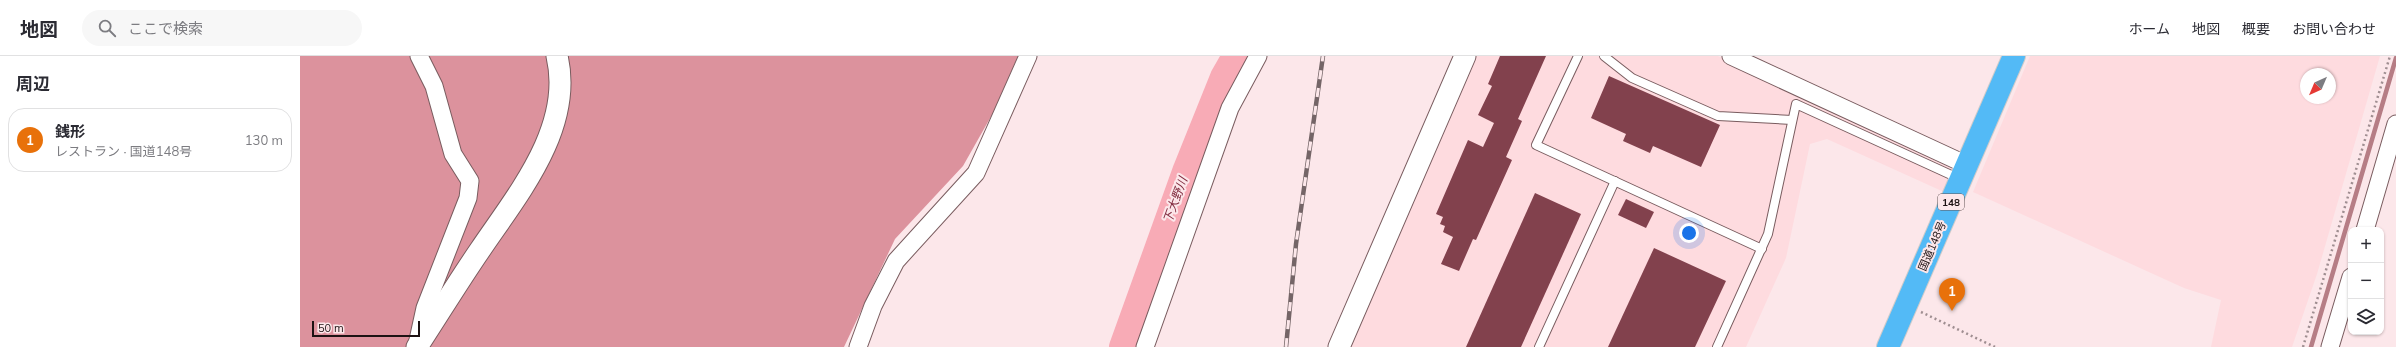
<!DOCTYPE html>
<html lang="ja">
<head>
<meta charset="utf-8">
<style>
	body { margin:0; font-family:Mulish,"Noto Sans JP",sans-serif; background:#f7f7f7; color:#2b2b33 }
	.controls { position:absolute; right:12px; bottom:12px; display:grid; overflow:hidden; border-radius:8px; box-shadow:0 1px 3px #0004 }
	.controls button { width:36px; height:36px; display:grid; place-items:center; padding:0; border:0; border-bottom:1px solid #e1e1e2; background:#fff; color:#2b2b33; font:20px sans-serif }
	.compass { position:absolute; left:2000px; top:12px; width:36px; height:36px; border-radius:50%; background:#fff; box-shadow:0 1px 3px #0004; rotate:224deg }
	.scale { position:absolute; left:12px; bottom:10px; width:108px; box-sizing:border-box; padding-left:4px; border:2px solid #1d1213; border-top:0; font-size:11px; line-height:14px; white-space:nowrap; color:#1d1213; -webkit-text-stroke:3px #fce7ea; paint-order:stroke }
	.you { position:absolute; left:1389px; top:177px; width:14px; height:14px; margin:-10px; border:3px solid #fff; border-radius:50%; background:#1a73e8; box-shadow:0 0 0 6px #1a73e833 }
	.badge { display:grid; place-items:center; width:26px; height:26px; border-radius:50%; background:#3482b4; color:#fff; font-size:13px; font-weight:700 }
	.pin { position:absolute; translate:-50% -33px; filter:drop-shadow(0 1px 2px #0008) }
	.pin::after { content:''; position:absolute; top:21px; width:14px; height:12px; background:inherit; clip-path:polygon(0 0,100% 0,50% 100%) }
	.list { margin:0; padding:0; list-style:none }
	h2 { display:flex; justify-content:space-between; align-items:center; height:52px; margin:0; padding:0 16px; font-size:17px }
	h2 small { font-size:13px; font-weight:400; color:#7c7c81 }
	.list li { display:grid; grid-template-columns:26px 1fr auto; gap:12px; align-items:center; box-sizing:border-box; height:64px; margin:0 8px 8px; padding:0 8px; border:1px solid #e1e1e2; border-radius:16px }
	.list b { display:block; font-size:15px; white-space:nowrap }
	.list p { margin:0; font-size:13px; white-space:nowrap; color:#7c7c81 }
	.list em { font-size:13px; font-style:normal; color:#7c7c81 }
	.icon { flex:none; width:22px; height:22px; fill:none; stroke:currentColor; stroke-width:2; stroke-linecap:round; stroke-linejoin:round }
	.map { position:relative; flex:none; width:2096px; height:291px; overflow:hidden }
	header { display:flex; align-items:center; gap:24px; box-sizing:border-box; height:56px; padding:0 20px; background:#fff; border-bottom:1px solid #e1e1e2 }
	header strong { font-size:19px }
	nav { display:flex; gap:22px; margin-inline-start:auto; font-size:14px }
	.search { width:280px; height:36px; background:#f7f7f7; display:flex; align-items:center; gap:10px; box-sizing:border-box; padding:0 14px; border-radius:22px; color:#7c7c81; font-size:15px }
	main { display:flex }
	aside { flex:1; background:#fff }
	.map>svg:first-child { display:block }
</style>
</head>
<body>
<header>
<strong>地図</strong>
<div class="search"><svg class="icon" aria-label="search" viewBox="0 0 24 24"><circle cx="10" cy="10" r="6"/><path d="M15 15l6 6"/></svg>ここで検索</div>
<nav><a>ホーム</a><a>地図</a><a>概要</a><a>お問い合わせ</a></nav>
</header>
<main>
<aside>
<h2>周辺<small></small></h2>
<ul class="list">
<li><span class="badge" style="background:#e8710a">1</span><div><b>銭形</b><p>レストラン · 国道148号</p></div><em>130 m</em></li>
</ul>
</aside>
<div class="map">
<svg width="2096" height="291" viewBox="0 0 2096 291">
	<rect width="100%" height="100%" fill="#fce7ea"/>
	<g fill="#fedbdf" fill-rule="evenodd">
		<path d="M1173,0H1418L1656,107L1644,136L1527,83L1510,88L1486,202L1446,291H1049Z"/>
		<path d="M1730,0H2080L2017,218L1992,291H1911L1921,244L1884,232L1673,136ZM2006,18H2030V42H2006Z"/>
	</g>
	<path fill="#dc929d" d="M0,0H718L693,57L663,110L595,183L544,291H0Z"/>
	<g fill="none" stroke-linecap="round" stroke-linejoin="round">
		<path stroke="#b67d85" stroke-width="4.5" d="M2011,291L2096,2"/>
		<path stroke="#f8abb6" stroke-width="26" d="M822,291L886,113L923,21L935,0"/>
	</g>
	<g fill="#82414d">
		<path d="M1200,0H1246L1218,63L1222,65L1206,101L1212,104L1176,184L1173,183L1159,215L1141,208L1153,181L1143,176L1145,170L1140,168L1143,161L1136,158L1168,84L1183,91L1194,67L1178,59L1192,30L1188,28Z"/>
		<path d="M1309,20L1420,69L1401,111L1353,90L1350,97L1323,85L1326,78L1291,62Z"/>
		<path d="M1235,137L1281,158L1221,291H1166Z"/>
		<path d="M1326,143L1354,156L1346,172L1318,159Z"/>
		<path d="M1354,192L1426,225L1395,291H1308Z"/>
	</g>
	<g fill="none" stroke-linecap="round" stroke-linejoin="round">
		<defs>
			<g id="service">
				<path d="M1278,0L1236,89L1462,193"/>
				<path d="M1304,0L1332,22L1418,60L1492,64"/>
				<path d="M1239,291L1315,125"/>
				<path d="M1417,291L1468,178L1496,48L1660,123"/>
			</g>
			<g id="minor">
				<path d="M1431,0L1667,109"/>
				<path d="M2065,174L2096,68"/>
				<path d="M118,284L125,252L168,142L170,125L153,98L134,30L119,0"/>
				<path d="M558,291L573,250L596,205L676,117L728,0"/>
				<path d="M845,291L930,52L958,0"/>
				<path d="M2030,291L2051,221"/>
			</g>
			<g id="tertiary">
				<path d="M117,291C138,259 158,226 180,194C217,139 274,72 257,0"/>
				<path d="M1039,291L1165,0"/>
			</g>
			<path id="trunk" d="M1588,291L1714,0"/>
		</defs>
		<use href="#service" stroke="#795c5f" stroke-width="10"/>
		<use href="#minor" stroke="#795c5f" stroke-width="19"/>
		<use href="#tertiary" stroke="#795c5f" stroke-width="23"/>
		<use href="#trunk" stroke="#cdcbcb" stroke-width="24"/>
		<g stroke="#9f8e91" stroke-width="2.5" stroke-dasharray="2 3" stroke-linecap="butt">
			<path d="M1621,256L1695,291"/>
			<path d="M2003,291L2090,0"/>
		</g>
		<use href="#service" stroke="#fff" stroke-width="8"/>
		<use href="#minor" stroke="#fff" stroke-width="17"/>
		<use href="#tertiary" stroke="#fff" stroke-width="21"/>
		<use href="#trunk" stroke="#53baf6" stroke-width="22"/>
		<defs>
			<path id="rail" d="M986,291L996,188L1023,0"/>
		</defs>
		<use href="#rail" stroke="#746567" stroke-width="4.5"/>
		<use href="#rail" stroke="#fce7ea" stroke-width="3" stroke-dasharray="9" stroke-linecap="butt"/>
	</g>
	<g text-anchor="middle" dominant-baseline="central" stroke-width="4" stroke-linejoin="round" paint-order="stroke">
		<rect fill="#fce7ea" stroke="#605254" stroke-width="1" x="1638" y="138" width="26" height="16" rx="3"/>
		<g font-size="10" font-weight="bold" fill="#1d1213">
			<text x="1651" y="146">148</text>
		</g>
		<g font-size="11" fill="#1d1213" stroke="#fce7ea">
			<text transform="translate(1632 190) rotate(-67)">国道148号</text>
		</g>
		<g font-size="12" font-style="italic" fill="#812a3e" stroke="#fce7ea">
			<text transform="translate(875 144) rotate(-70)">下大野川</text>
		</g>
	</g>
</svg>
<div class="controls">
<button>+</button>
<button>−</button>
<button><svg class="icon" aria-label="layers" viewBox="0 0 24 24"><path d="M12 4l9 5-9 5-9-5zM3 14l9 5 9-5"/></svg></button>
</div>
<svg class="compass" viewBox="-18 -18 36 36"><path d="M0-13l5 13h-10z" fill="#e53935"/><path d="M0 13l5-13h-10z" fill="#7c7c81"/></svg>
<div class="scale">50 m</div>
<div class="you"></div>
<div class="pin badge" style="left:1652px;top:255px;background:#e8710a">1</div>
</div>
</main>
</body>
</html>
